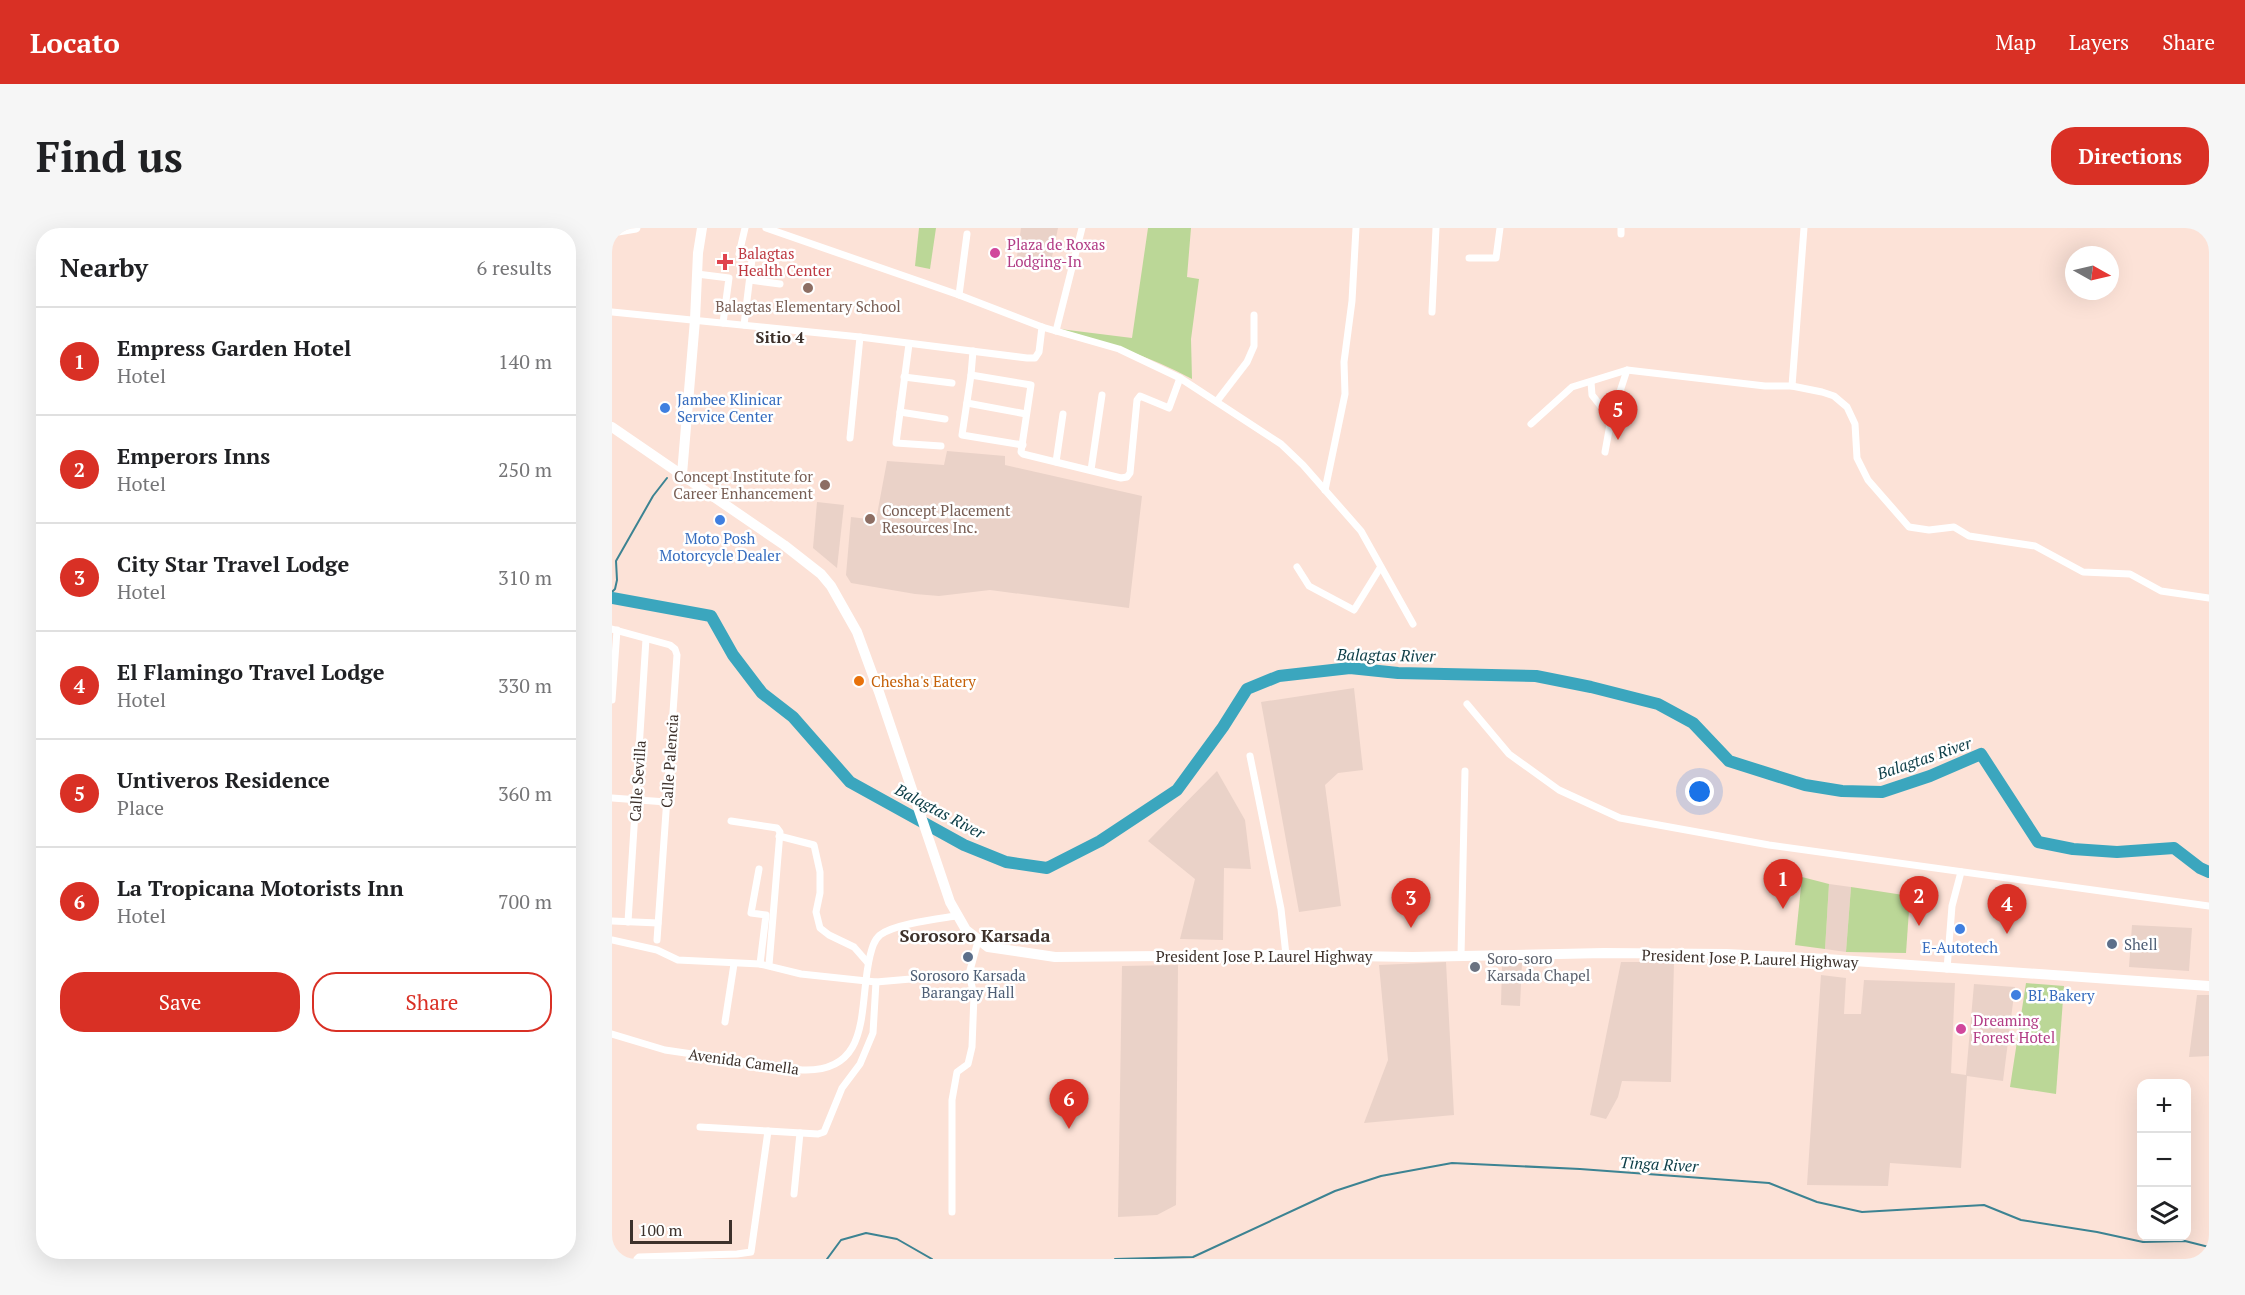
<!DOCTYPE html>
<html lang="en">
<head>
<meta charset="utf-8">
<style>
	body { margin:0; font-family:"PT Serif",serif; background:#f6f6f6; color:#202124 }
	.controls { position:absolute; right:18px; bottom:18px; display:grid; overflow:hidden; border-radius:12px; box-shadow:0 6px 24px #0002 }
	.controls button { width:54px; height:54px; display:grid; place-items:center; padding:0; border:0; border-bottom:2px solid #e0e0e0; background:#fff; color:#202124; font:30px sans-serif }
	.compass { position:absolute; left:1453px; top:18px; width:54px; height:54px; border-radius:50%; background:#fff; box-shadow:0 6px 24px #0002; rotate:98deg }
	.scale { position:absolute; left:18px; bottom:15px; width:102px; box-sizing:border-box; padding-left:6px; border:3px solid #3d312b; border-top:0; font-size:16px; line-height:21px; white-space:nowrap; color:#3d312b; -webkit-text-stroke:4px #fff; paint-order:stroke }
	.you { position:absolute; left:1088px; top:564px; width:21px; height:21px; margin:-15px; border:4px solid #fff; border-radius:50%; background:#1a73e8; box-shadow:0 0 0 9px #1a73e833 }
	.badge { display:grid; place-items:center; width:39px; height:39px; border-radius:50%; background:#d93025; color:#fff; font-size:20px; font-weight:700 }
	.pin { position:absolute; translate:-50% -50px; filter:drop-shadow(0 2px 3px #0008) }
	.pin::after { content:''; position:absolute; top:32px; width:21px; height:18px; background:inherit; clip-path:polygon(0 0,100% 0,50% 100%) }
	.list { margin:0; padding:0; list-style:none }
	h2 { display:flex; justify-content:space-between; align-items:center; height:78px; margin:0; padding:0 24px; font-size:26px }
	h2 small { font-size:20px; font-weight:400; color:#757577 }
	.list li { display:grid; grid-template-columns:39px 1fr auto; gap:18px; align-items:center; box-sizing:border-box; height:108px; padding:0 24px; border-top:2px solid #e0e0e0 }
	.list b { display:block; font-size:22px; white-space:nowrap }
	.list p { margin:0; font-size:20px; white-space:nowrap; color:#757577 }
	.list em { font-size:20px; font-style:normal; color:#757577 }
	.actions { display:flex; gap:12px; padding:18px 24px }
	.actions a { flex:1; padding:14px 0; border:2px solid #d93025; border-radius:24px; text-align:center; font-size:21px; color:#d93025 }
	.actions .main { background:#d93025; color:#fff }
	.icon { flex:none; width:33px; height:33px; fill:none; stroke:currentColor; stroke-width:2; stroke-linecap:round; stroke-linejoin:round }
	.map { position:relative; flex:none; width:1597px; height:1031px; overflow:hidden; border-radius:24px }
	header { display:flex; align-items:center; gap:36px; box-sizing:border-box; height:84px; padding:0 30px; background:#d93025; color:#fff }
	header strong { font-size:28px }
	nav { display:flex; gap:33px; margin-inline-start:auto; font-size:21px }
	.intro { display:flex; align-items:center; justify-content:space-between; box-sizing:border-box; height:144px; padding:0 36px }
	h1 { margin:0; font-size:42px }
	.button { padding:15px 27px; border-radius:24px; background:#d93025; color:#fff; font-size:21px; font-weight:700 }
	main { display:flex; gap:36px; padding:0 36px }
	aside { flex:1; background:#fff; border-radius:24px; box-shadow:0 6px 24px #0002 }
	.map>svg:first-child { display:block }
</style>
</head>
<body>
<header>
<strong>Locato</strong>
<nav><a>Map</a><a>Layers</a><a>Share</a></nav>
</header>
<div class="intro"><h1>Find us</h1><a class="button">Directions</a></div>
<main>
<aside>
<h2>Nearby<small>6 results</small></h2>
<ul class="list">
<li><span class="badge">1</span><div><b>Empress Garden Hotel</b><p>Hotel</p></div><em>140 m</em></li>
<li><span class="badge">2</span><div><b>Emperors Inns</b><p>Hotel</p></div><em>250 m</em></li>
<li><span class="badge">3</span><div><b>City Star Travel Lodge</b><p>Hotel</p></div><em>310 m</em></li>
<li><span class="badge">4</span><div><b>El Flamingo Travel Lodge</b><p>Hotel</p></div><em>330 m</em></li>
<li><span class="badge">5</span><div><b>Untiveros Residence</b><p>Place</p></div><em>360 m</em></li>
<li><span class="badge">6</span><div><b>La Tropicana Motorists Inn</b><p>Hotel</p></div><em>700 m</em></li>
</ul>
<div class="actions"><a class="main">Save</a><a>Share</a></div>
</aside>
<div class="map">
<svg width="1597" height="1031" viewBox="0 0 1597 1031">
	<rect width="100%" height="100%" fill="#fce2d7"/>
	<g fill="#ead2c8">
		<path d="M409,0H446L439,34L405,28Z"/>
		<path d="M335,223L393,228V237L530,268L517,380L378,362L327,368L303,366L239,355L234,347L239,289L264,292L275,233L332,237Z"/>
		<path d="M205,274L232,277L225,340L201,320Z"/>
		<path d="M742,460L751,542L726,545L713,557L729,678L687,684L649,474Z"/>
		<path d="M605,543L633,592L639,641L612,640L611,712L568,711L583,651L536,613Z"/>
		<path d="M1217,656L1239,659L1234,724L1213,721Z"/>
		<path d="M1520,697L1580,700L1577,743L1517,739Z"/>
		<path d="M834,734L842,887L752,895L776,832L767,737Z"/>
		<path d="M1009,734H1062L1059,854L1010,853L1006,869L994,891L978,887Z"/>
		<path d="M890,735H910L908,778L889,777Z"/>
		<path d="M566,737L564,977L545,987L506,989L510,738Z"/>
		<path d="M1209,747L1234,750L1232,786H1249L1252,752L1343,755L1339,845L1354,847L1362,756L1403,759L1391,853L1355,848L1349,940L1278,935L1276,958L1195,957Z"/>
		<path d="M1585,767H1597V828L1577,829Z"/>
	</g>
	<g fill="#bbd797">
		<path d="M307,0H324L318,41L303,38Z"/>
		<path d="M536,0H579L575,49L587,51L579,111L580,151C537,128 493,114 448,101L520,110Z"/>
		<path d="M1190,649L1217,656L1213,721L1183,717Z"/>
		<path d="M1239,659L1298,668L1294,725L1234,724Z"/>
		<path d="M1414,755L1452,758L1444,866L1398,859Z"/>
	</g>
	<g fill="none" stroke-linecap="round" stroke-linejoin="round">
		<g stroke="#3c8392" stroke-width="2">
			<path d="M0,364L3,361L5,352L4,333L41,268L55,250"/>
			<path d="M215,1031L229,1012L254,1005L285,1011L320,1031"/>
			<path d="M503,1031L581,1029L723,963L769,948L840,935L968,941L1157,955L1205,974L1250,984L1372,977L1409,992L1485,1004L1531,1014L1573,1013L1597,1019"/>
		</g>
		<path stroke="#3ba6be" stroke-width="12" d="M0,370L99,388L121,427L150,465L181,489L238,554L352,617L394,634L435,640L488,613L565,562L611,499L635,461L667,448L738,440L786,445L924,448L979,459L1046,476L1081,495L1117,533L1193,557L1230,563L1270,564L1318,548L1369,526L1426,614L1461,621L1505,624L1562,620L1588,640L1597,644"/>
		<g stroke="#fff" stroke-width="7">
			<path d="M154,0L347,67L430,99L507,121L568,150L669,216L691,237L749,303L801,396"/>
			<path d="M1009,6V0"/>
			<path d="M857,30H884L888,0"/>
			<path d="M85,46L117,50L111,95"/>
			<path d="M138,52L168,56"/>
			<path d="M347,67L355,6"/>
			<path d="M0,84L248,109L415,130H423L427,124L430,99"/>
			<path d="M820,84L824,0"/>
			<path d="M132,97L140,31L127,26L133,0"/>
			<path d="M444,103L470,0"/>
			<path d="M297,116L284,215L329,218"/>
			<path d="M361,123L359,147L350,207L411,217"/>
			<path d="M359,147L419,157L409,224L411,226L509,250L515,249L518,245L525,172L528,168L557,180L568,150"/>
			<path d="M292,149L340,155"/>
			<path d="M979,154L980,167L999,191"/>
			<path d="M1180,158L1192,0"/>
			<path d="M605,173L635,134L642,118V87"/>
			<path d="M355,175L414,186"/>
			<path d="M288,184L333,191"/>
			<path d="M919,196L960,159L1015,142L1153,158H1180L1210,164L1222,168L1235,179L1243,196L1245,230L1256,252L1297,299L1317,302L1342,299L1357,308L1423,318L1471,344L1518,346L1549,363L1597,370"/>
			<path d="M238,210L248,109"/>
			<path d="M993,224L999,191L1015,142"/>
			<path d="M444,234L451,186"/>
			<path d="M479,242L490,167"/>
			<path d="M713,262L733,166L732,134L740,73L744,0"/>
			<path d="M685,339L697,358L742,382L768,340"/>
			<path d="M0,401L58,417L63,421L65,427L45,712"/>
			<path d="M0,472L5,402"/>
			<path d="M855,476L897,526L947,562L1008,590L1157,617L1597,678"/>
			<path d="M638,528L669,681L674,727"/>
			<path d="M0,570L54,574"/>
			<path d="M119,593L165,600L168,604L157,737"/>
			<path d="M167,608L202,617L208,644V665L204,684L208,700L217,707L242,719L256,735"/>
			<path d="M147,641L139,685L154,687L148,736"/>
			<path d="M0,693L46,695"/>
			<path d="M16,694L34,411"/>
			<path d="M0,712L45,722L66,732L148,736L189,746L264,754L357,746"/>
			<path d="M849,728L853,543"/>
			<path d="M1335,741L1340,678L1349,644"/>
			<path d="M113,794L122,736"/>
			<path d="M0,806L53,822L190,842C262,845 246,776 258,728C260,720 262,712 268,707C282,696 325,691 344,688"/>
			<path d="M88,899L156,903"/>
			<path d="M182,966L188,905"/>
			<path d="M340,984V872L345,844L356,836L360,819L362,767L357,746L366,713"/>
			<path d="M25,1031L27,1029L125,1026L139,1024L156,903L206,906L212,904L230,860L248,836L261,805L264,754"/>
		</g>
		<path stroke="#fff" stroke-width="9" d="M0,4L24,0"/>
		<path stroke="#fff" stroke-width="10" d="M70,246L83,92L86,25L90,0"/>
		<path stroke="#fff" stroke-width="10" d="M0,199L172,317L209,346L219,358L245,404L267,464L338,674L354,702L376,719L443,729L674,727L801,729L992,725L1114,726L1214,731L1597,758"/>
	</g>
	<g fill="#d1479c" stroke="#fff" stroke-width="2">
		<circle cx="383" cy="25" r="6"/>
		<circle cx="1349" cy="801" r="6"/>
	</g>
	<path fill="#e0444e" stroke="#fff" stroke-width="2" d="M110 25h6v6h6v6h-6v6h-6v-6h-6v-6h6z"/>
	<g fill="#8d6e63" stroke="#fff" stroke-width="2">
		<circle cx="196" cy="60" r="6"/>
		<circle cx="213" cy="257" r="6"/>
		<circle cx="258" cy="291" r="6"/>
	</g>
	<g fill="#3f7fe0" stroke="#fff" stroke-width="2">
		<circle cx="53" cy="180" r="6"/>
		<circle cx="108" cy="292" r="6"/>
		<circle cx="1348" cy="701" r="6"/>
		<circle cx="1404" cy="767" r="6"/>
	</g>
	<circle fill="#e8710a" stroke="#fff" stroke-width="2" cx="247" cy="453" r="6"/>
	<g fill="#5c6f8a" stroke="#fff" stroke-width="2">
		<circle cx="1500" cy="716" r="6"/>
		<circle cx="356" cy="729" r="6"/>
	</g>
	<circle fill="#6b7280" stroke="#fff" stroke-width="2" cx="863" cy="739" r="6"/>
	<g text-anchor="middle" dominant-baseline="central" stroke-width="5" stroke-linejoin="round" paint-order="stroke">
		<g font-size="15" fill="#b23c85" stroke="#fff" text-anchor="start">
			<text x="395" y="16">Plaza de Roxas<tspan x="395" dy="17">Lodging-In</tspan></text>
			<text x="1361" y="792">Dreaming<tspan x="1361" dy="17">Forest Hotel</tspan></text>
		</g>
		<g font-size="15" fill="#be3a42" stroke="#fff" text-anchor="start">
			<text x="126" y="25">Balagtas<tspan x="126" dy="17">Health Center</tspan></text>
		</g>
		<g font-size="15" fill="#785e54" stroke="#fff">
			<text x="196" y="78">Balagtas Elementary School</text>
			<text x="201" y="248" text-anchor="end">Concept Institute for<tspan x="201" dy="17">Career Enhancement</tspan></text>
			<text x="270" y="282" text-anchor="start">Concept Placement<tspan x="270" dy="17">Resources Inc.</tspan></text>
		</g>
		<g font-size="15" fill="#366cbe" stroke="#fff" text-anchor="start">
			<text x="65" y="171">Jambee Klinicar<tspan x="65" dy="17">Service Center</tspan></text>
			<text x="108" y="310" text-anchor="middle">Moto Posh<tspan x="108" dy="17">Motorcycle Dealer</tspan></text>
			<text x="1348" y="719" text-anchor="middle">E-Autotech</text>
			<text x="1416" y="767">BL Bakery</text>
		</g>
		<g font-size="15" fill="#c56008" stroke="#fff" text-anchor="start">
			<text x="259" y="453">Chesha's Eatery</text>
		</g>
		<g font-size="15" fill="#3d312b" stroke="#fff">
			<text transform="translate(57 533) rotate(-86)">Calle Palencia</text>
			<text transform="translate(25 553) rotate(-86)">Calle Sevilla</text>
			<text x="652" y="728">President Jose P. Laurel Highway</text>
			<text transform="translate(1138 730) rotate(2)">President Jose P. Laurel Highway</text>
			<text transform="translate(132 833) rotate(8)">Avenida Camella</text>
		</g>
		<g font-size="15" fill="#4e5e75" stroke="#fff" text-anchor="start">
			<text x="1512" y="716">Shell</text>
			<text x="356" y="747" text-anchor="middle">Sorosoro Karsada<tspan x="356" dy="17">Barangay Hall</tspan></text>
		</g>
		<g font-size="15" fill="#5b616d" stroke="#fff" text-anchor="start">
			<text x="875" y="730">Soro-soro<tspan x="875" dy="17">Karsada Chapel</tspan></text>
		</g>
		<g font-size="16" font-weight="bold" fill="#3d312b" stroke="#fff">
			<text x="168" y="109">Sitio 4</text>
		</g>
		<g font-size="16" font-style="italic" fill="#0b3c46" stroke="#fff">
			<text transform="translate(774 427) rotate(1)">Balagtas River</text>
			<text transform="translate(1312 530) rotate(-19)">Balagtas River</text>
			<text transform="translate(328 583) rotate(28)">Balagtas River</text>
			<text transform="translate(1047 936) rotate(3)">Tinga River</text>
		</g>
		<g font-size="18" font-weight="bold" fill="#3d312b" stroke="#fff">
			<text x="363" y="707">Sorosoro Karsada</text>
		</g>
	</g>
</svg>
<div class="controls">
<button>+</button>
<button>−</button>
<button><svg class="icon" aria-label="layers" viewBox="0 0 24 24"><path d="M12 4l9 5-9 5-9-5zM3 14l9 5 9-5"/></svg></button>
</div>
<svg class="compass" viewBox="-18 -18 36 36"><path d="M0-13l5 13h-10z" fill="#e53935"/><path d="M0 13l5-13h-10z" fill="#757577"/></svg>
<div class="scale">100 m</div>
<div class="you"></div>
<div class="pin badge" style="left:1171px;top:681px">1</div>
<div class="pin badge" style="left:1307px;top:698px">2</div>
<div class="pin badge" style="left:799px;top:700px">3</div>
<div class="pin badge" style="left:1395px;top:706px">4</div>
<div class="pin badge" style="left:1006px;top:212px">5</div>
<div class="pin badge" style="left:457px;top:901px">6</div>
</div>
</main>
</body>
</html>
